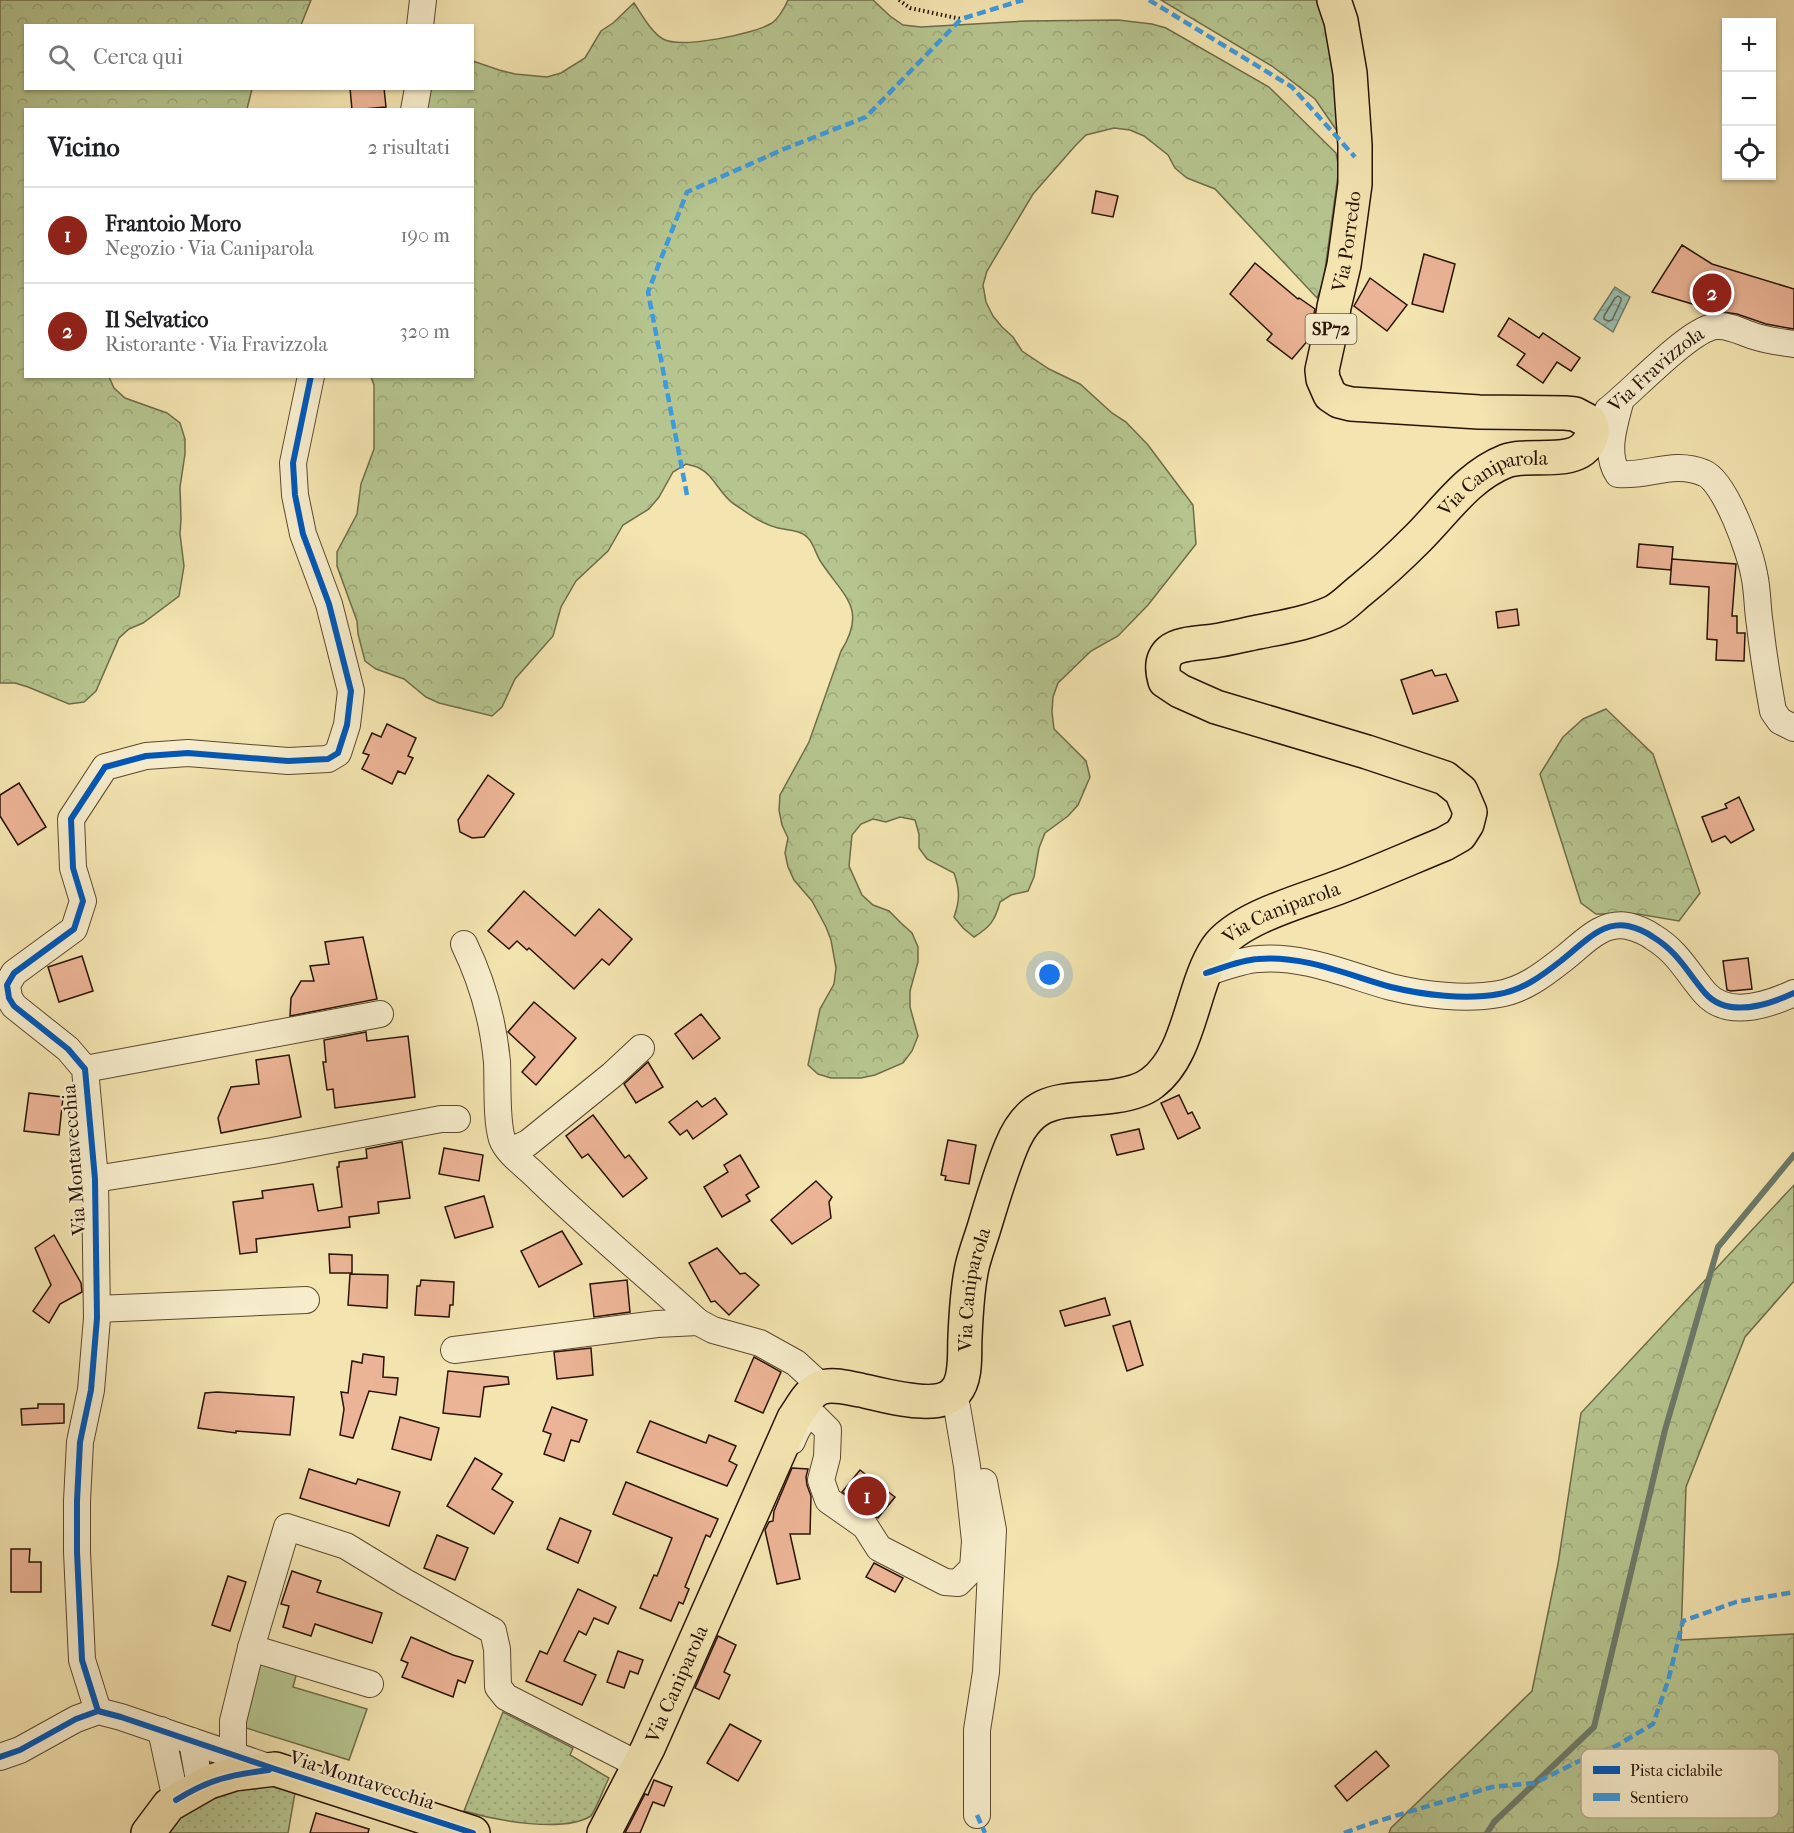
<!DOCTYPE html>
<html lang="it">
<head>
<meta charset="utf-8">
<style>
	body { margin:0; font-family:"IM FELL French Canon",serif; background:#f2f2f2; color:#202124 }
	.controls { position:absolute; right:18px; top:18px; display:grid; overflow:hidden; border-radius:0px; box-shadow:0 2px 4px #0004 }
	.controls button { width:54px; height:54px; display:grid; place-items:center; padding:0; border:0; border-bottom:2px solid #e0e0e0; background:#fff; color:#202124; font:30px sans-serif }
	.you { position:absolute; left:1050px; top:975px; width:21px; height:21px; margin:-15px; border:4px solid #fff; border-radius:50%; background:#1a73e8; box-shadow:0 0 0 9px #1a73e833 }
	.badge { display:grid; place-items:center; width:39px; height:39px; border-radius:50%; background:#8f2418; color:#fff; font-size:20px; font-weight:700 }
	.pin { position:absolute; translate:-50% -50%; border:3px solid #fff; box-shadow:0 2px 6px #0006 }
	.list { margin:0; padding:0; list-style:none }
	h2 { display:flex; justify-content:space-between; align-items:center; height:78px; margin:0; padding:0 24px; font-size:26px }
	h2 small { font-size:20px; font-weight:400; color:#757577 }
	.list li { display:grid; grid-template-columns:39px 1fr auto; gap:18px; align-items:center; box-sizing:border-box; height:96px; padding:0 24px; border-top:2px solid #e0e0e0 }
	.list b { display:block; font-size:22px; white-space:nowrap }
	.list p { margin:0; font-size:20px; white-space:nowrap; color:#757577 }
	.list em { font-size:20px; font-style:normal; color:#757577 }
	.icon { flex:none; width:33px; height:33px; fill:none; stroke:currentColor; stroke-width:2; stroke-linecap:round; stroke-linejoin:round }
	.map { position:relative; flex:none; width:1794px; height:1833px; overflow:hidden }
	.search { position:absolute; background:#fff; box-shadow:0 2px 4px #0004; left:24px; top:24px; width:450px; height:66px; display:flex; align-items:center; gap:15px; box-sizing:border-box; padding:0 21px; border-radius:0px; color:#757577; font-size:22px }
	.panel { position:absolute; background:#fff; box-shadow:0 2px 4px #0004; left:24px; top:108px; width:450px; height:270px; border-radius:0px }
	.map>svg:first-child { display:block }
</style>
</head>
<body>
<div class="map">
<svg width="1794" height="1833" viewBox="0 0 1794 1833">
	<defs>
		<pattern id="forest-crowns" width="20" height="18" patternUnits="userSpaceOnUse" patternTransform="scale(1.5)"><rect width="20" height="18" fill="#b6c58f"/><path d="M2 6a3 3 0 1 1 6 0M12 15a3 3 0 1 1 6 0" fill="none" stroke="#9ca87a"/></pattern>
		<pattern id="park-dots" width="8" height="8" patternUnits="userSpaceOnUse" patternTransform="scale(1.5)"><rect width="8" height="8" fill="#b6c58f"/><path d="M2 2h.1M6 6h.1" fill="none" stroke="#9ca87a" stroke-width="1.8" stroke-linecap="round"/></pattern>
		<pattern id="water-waves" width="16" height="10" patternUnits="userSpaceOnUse" patternTransform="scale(1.5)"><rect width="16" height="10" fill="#9bbeae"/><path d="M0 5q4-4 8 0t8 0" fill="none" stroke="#86a294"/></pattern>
	</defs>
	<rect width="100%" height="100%" fill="#f3e4b0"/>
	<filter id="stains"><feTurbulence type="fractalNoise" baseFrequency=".00333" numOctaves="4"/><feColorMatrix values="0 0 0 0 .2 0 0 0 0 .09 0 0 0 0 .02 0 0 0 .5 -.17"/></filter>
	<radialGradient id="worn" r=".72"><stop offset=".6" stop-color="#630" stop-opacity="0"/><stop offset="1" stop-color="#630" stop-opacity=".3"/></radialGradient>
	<path fill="#b6c58f" stroke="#706c4a" stroke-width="1.5" d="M261,1662L297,1672L293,1687L367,1709L349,1760L243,1727L256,1664Z"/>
	<g fill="url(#forest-crowns)" stroke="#706c4a" stroke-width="1.5">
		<path d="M0,0H311L301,25L26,26V88L252,89L247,109L26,110V376L109,377L114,388L125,398L167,413L180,423L185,439V454L180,487L181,519L180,534L184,566L179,596L143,623L129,629L119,638L96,691L84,702L69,704L28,687L15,683H0Z"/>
		<path d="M788,0H873L890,16L903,25L921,27L1026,21L1118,20L1152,24L1166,28L1269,87L1336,153L1339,168L1323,284L1317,298L1215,189L1187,178L1175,168L1168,155L1144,136L1130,130L1114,128L1086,135L1075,146L1033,194L987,271L983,285L986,302L993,316L1002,327L1013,337L1022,351L1049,369L1080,384L1112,413L1126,422L1148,445L1193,505L1196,544L1148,605L1118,636L1091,651L1058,683L1053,697L1052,712L1054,729L1086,761L1090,777L1078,805L1068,816L1045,833L1039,848L1034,877L1028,891L1011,895L1000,902C995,921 990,927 974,937L963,928L954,917C960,900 960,890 954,873L927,859L919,848V834L915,820L900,817L886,822L873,819L861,824L852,835L849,866L862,895L873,905L889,911L901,923L912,933L918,947V962L910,991V1007L918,1036L912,1051L903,1063L875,1075L861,1078H831L818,1074L808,1065L820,1009L834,984L836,968L831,940L826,927L812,901L794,880L788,867L785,853L788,838L782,825L779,810L780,795L809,742L841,651C868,608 843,596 821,562C816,555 814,544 808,538C801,530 787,530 778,528C761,524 748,513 734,504C720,495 714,475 699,468C695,466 690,465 686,464L673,472L659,497L649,509L623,525L608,551L576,581L561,607L553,636L515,679L502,707L492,716L439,703L426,697L404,679L376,669L365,661L358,634L357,621L337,566V552L357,514L361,484L374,449V385L371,377L472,376V110L422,109L425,89L472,88L473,61L499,70L515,74L547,77L561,73L585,58L601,31L613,23L634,3C642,15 651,32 663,39C681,49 755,34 772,23C780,17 784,9 788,0Z"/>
		<path d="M1161,0H1322L1332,45L1344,141L1315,99L1272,66Z"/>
		<path d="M1606,709L1653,754L1700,893L1679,921L1638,914H1596L1581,903L1540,774L1563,737L1583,719Z"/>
		<path d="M1794,1185V1281L1745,1337L1686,1487L1681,1640L1794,1634V1833H1389L1391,1828L1532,1691L1558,1564L1581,1413Z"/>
	</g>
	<g fill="url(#park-dots)" stroke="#706c4a" stroke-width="1.5">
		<path d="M503,1712L573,1748L570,1755L609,1778C603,1790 598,1805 591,1816C563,1833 498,1821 464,1811Z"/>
		<path d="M270,1786L296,1787L288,1833H162L182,1811L222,1792Z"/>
	</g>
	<path fill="url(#water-waves)" stroke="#6d7a6a" stroke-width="1.5" d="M1615,287L1630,297L1613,332L1594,319Z"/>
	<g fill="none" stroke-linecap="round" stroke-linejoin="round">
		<path stroke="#62685a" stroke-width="1.5" d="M1618,296L1621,298V301L1612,320L1608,321L1604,319V316L1615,298Z"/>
		<path stroke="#6d7a6a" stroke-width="6" d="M1487,1833L1494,1822L1594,1727L1665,1430L1718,1247L1794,1155"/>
	</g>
	<g fill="#ecb496" stroke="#291305" stroke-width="1.5">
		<path d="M350,88H384L386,107L352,110Z"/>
		<path d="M1096,191L1118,196L1113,217L1092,213Z"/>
		<path d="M1682,245L1712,264L1794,289V329L1766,324L1737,314L1716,311L1652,292Z"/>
		<path d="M1424,254L1455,264L1443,312L1412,304Z"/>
		<path d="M1255,263L1298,299L1299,298L1315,309L1314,314L1308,321L1313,325L1310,338L1292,359L1267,340L1272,334L1230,294Z"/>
		<path d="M1370,278L1407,305L1387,331L1354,306Z"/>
		<path d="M1509,318L1539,338L1543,333L1580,358L1571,371L1557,362L1543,383L1517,365L1525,354L1498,336Z"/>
		<path d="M1639,544L1673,547L1671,570L1637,567Z"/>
		<path d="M1672,559L1736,564L1732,616H1737V633H1745L1744,661L1716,660L1717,640L1707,639L1709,587L1670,584Z"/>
		<path d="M1517,609L1519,625L1498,628L1496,612Z"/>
		<path d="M1432,670L1435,676L1446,674L1458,701L1413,714L1401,680Z"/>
		<path d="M387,724L416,738L408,756L413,758L405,774L398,771L392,784L362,769L369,755L363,753L372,733L381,737Z"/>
		<path d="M488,775L514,794L484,837L472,838L460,832L458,820Z"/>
		<path d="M19,783L46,827L18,845L0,816V795Z"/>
		<path d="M1739,797L1754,830L1731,843L1725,836L1712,842L1702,817L1727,808L1725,804Z"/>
		<path d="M524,891L575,936L599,909L632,939L609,965L602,959L574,989L529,948L527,950L517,941L509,949L488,931Z"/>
		<path d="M363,937L377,999L290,1016L291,998L301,981H314L310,966L329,964L325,942Z"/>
		<path d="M82,956L93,991L59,1002L48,967Z"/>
		<path d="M1748,958L1752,989L1731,991L1727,990L1723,961Z"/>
		<path d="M534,1002L576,1038L536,1085L522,1072L535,1057L508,1032Z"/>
		<path d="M701,1014L720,1038L693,1059L675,1034Z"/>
		<path d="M366,1032L367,1041L408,1036L415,1097L335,1108L333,1089L327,1090L323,1062H326L324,1040Z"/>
		<path d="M289,1055L301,1117L221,1133L218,1118L231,1087L259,1084L256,1060Z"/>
		<path d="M648,1062L663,1087L636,1103L624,1084Z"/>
		<path d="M29,1093L63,1097L59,1135L24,1131Z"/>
		<path d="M1179,1095L1188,1114L1192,1112L1200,1128L1178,1139L1161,1103Z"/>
		<path d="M715,1098L727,1114L693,1139L687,1130L680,1135L669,1122L697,1101L702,1107Z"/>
		<path d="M593,1115L625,1158L629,1155L647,1178L623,1197L588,1154L582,1158L566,1136Z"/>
		<path d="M1139,1129L1144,1149L1117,1155L1111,1135Z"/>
		<path d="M948,1140L976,1145L969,1184L945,1180L946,1176L941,1175Z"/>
		<path d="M402,1142L410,1198L378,1202L379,1213L349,1217L350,1227L256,1239L257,1252L240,1254L233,1202L263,1198L262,1191L313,1184L318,1211L342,1207L337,1167H339V1162L367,1158L366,1149Z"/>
		<path d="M444,1148L483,1155L479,1181L439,1174Z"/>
		<path d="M740,1155L759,1187L746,1195L750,1201L722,1217L704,1187L728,1172L724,1165Z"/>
		<path d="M816,1181L832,1197L829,1202L831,1218L792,1244L771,1220Z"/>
		<path d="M484,1196L493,1227L455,1238L445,1207Z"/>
		<path d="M562,1231L582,1264L539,1287L521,1251Z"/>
		<path d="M54,1235L81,1283L82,1292L60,1304L49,1323L33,1311L51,1285L35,1248Z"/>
		<path d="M717,1248L740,1274L745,1273L759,1285L729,1315L715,1301L711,1302L689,1263Z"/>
		<path d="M329,1254L352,1255V1273H330Z"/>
		<path d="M350,1274L388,1275L387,1308L348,1305Z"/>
		<path d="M421,1280L454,1282L453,1305H450L449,1317L415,1315L417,1286H420Z"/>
		<path d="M627,1280L630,1312L594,1317L590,1284Z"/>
		<path d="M1105,1298L1110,1315L1065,1326L1060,1311Z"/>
		<path d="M1130,1321L1143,1365L1127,1371L1113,1326Z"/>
		<path d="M591,1348L593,1375L557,1379L554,1352Z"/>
		<path d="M363,1354L384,1357L383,1377L398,1378L396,1395L369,1391L353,1438L340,1435L344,1409L341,1392L348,1393L352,1361L362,1363Z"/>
		<path d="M754,1357L781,1372L763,1413L735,1401Z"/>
		<path d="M448,1371L508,1377L509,1384L484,1387L480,1417L443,1413Z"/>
		<path d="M217,1392L294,1397L290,1435L236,1431V1433L198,1428L205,1393Z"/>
		<path d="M38,1404H64V1423L22,1425L21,1409L38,1408Z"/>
		<path d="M552,1407L587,1420L579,1442L571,1440L564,1461L544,1454L551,1434L543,1431Z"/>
		<path d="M400,1417L439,1428L431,1460L392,1449Z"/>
		<path d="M650,1421L706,1443L709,1435L736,1446L729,1461L737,1465L727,1486L637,1452Z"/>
		<path d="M475,1458L502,1474L492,1489L513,1502L494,1534L447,1506Z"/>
		<path d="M792,1468L808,1469L806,1477L807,1485L811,1496L810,1534H790L800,1579L777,1584L765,1530L769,1522L773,1521L774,1511Z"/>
		<path d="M309,1469L356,1484L358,1479L400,1492L389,1526L300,1498Z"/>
		<path d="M860,1470L895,1497L878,1518L842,1492Z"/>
		<path d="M626,1482L718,1519L710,1537L706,1535L685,1587L689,1589L683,1604L679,1602L671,1621L640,1608L654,1575L657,1576L672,1538L613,1514Z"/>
		<path d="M560,1518L591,1531L578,1563L547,1549Z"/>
		<path d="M437,1535L468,1548L455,1580L424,1568Z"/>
		<path d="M11,1549H30L29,1562H41V1592H11Z"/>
		<path d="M874,1563L903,1578L895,1592L866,1577Z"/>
		<path d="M292,1571L321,1581L317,1592L382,1613L372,1643L315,1624L311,1636L283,1627L289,1606L281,1604Z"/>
		<path d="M228,1576L246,1582L230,1631L212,1625Z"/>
		<path d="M578,1589L616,1607L608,1624L594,1618L586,1635L579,1631L564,1661L596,1675L582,1705L526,1681L540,1651L547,1654Z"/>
		<path d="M718,1636L736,1645L724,1672L730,1675L719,1699L695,1688Z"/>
		<path d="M411,1637L453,1655L473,1661L465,1683L458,1680L453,1697L402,1677L408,1663L401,1660Z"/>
		<path d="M618,1651L643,1660L638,1674L630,1671L624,1688L607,1682Z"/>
		<path d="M730,1724L761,1741L738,1781L707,1763Z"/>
		<path d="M1376,1751L1389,1766L1347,1801L1335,1786Z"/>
		<path d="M654,1780L672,1787L664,1806L653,1802L640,1833H625L645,1794L648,1795Z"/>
		<path d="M316,1813L369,1829L368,1833H310Z"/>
	</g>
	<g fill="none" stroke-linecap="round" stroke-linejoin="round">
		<defs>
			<g id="minor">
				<path d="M420,26L423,0"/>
				<path d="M414,110L418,88"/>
				<path d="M1621,399C1615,422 1604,453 1618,474C1648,477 1673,460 1704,473C1725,481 1750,552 1754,574C1758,591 1757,608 1760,625C1763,654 1768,683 1773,711L1780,721L1794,728"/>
				<path id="s1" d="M1608,410C1632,392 1691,327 1717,326C1731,325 1745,334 1757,337C1769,341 1782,342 1794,344"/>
				<path d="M464,944C483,983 493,1019 497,1062C498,1083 496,1120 502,1139C507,1153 525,1165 536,1176C588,1227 644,1273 698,1322"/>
				<path d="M1206,973C1222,968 1241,960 1258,959C1304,955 1348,975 1391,987C1423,995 1466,1000 1499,994C1523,990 1543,975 1562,960C1582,945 1600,921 1628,926C1637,928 1646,932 1653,937C1678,952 1687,972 1705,993C1728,1019 1768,1005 1794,993"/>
				<path d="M85,1069L380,1014"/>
				<path d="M510,1151L528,1143L612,1075L641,1048"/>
				<path d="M95,1179L272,1151L441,1119H457"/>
				<path d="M97,1309L306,1300"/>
				<path d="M454,1350L657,1324L698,1322L713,1330L760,1343L796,1363L822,1387"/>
				<path d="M792,1441C797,1429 801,1418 815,1417L828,1430L827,1457L821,1480L828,1500L865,1526L879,1548L945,1582L958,1583L973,1568L975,1541L967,1466L957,1407L948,1399"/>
				<path d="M251,1648L287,1527L346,1546L405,1582L493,1631L497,1649L498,1687L506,1697L639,1765"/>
				<path d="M98,1711L82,1660L77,1552V1501L80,1442L91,1390L97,1318L95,1179L85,1069L68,1049L14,1006L9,998L7,985L14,973L74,929L83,901L73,868L71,819L105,767L146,756L188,753L288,761L328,759L338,753L347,725L351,691L329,604L303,534L295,495L293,463L311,376"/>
				<path d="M161,1730L176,1800"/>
				<path d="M192,1741L200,1786"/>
				<path d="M233,1755V1721L251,1648L370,1684"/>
				<path d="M0,1757L20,1750L76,1719L98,1711L121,1717L271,1768"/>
				<path d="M977,1815V1730L986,1672L993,1530L984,1482"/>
			</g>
			<g id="major">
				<path d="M148,1833L169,1805L209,1782L234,1774L275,1769L473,1833"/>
				<path id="s2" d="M604,1833L648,1748L794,1418C802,1407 808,1393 820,1388C832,1383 848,1388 860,1390C883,1395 940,1412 956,1391C967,1378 964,1353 965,1337C966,1314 967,1290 972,1267C975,1254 980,1241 984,1228C992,1201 1000,1174 1011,1147C1033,1092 1066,1103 1115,1096C1128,1094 1142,1091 1152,1083C1191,1054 1191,987 1217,948C1239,917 1306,900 1342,886C1376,873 1410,858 1444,844L1460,835L1467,824L1470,812L1461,791L1445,778L1367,752L1216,707L1180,691L1165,681C1162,671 1161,659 1170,651C1179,643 1201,643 1214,641C1228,639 1243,635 1258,632C1283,627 1309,623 1333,612C1343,607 1352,597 1361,590C1381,574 1400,556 1418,538C1446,510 1468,476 1506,461C1530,452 1577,468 1590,440C1593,433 1593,429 1590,422L1575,414L1565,413L1479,412L1351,404L1339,401L1330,395L1323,379L1322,370L1331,329L1334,307L1344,265L1355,184V145L1350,73L1341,21L1334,0"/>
			</g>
		</defs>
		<use href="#minor" stroke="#5c4730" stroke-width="28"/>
		<use href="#major" stroke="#291305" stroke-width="36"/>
		<path stroke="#291305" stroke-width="4" stroke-dasharray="1.5 3" stroke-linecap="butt" d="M899,0L910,8L961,19"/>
		<use href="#minor" stroke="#f7edcc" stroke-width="26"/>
		<use href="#major" stroke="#f3e4b0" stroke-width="33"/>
		<g stroke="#3d9add" stroke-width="4.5" stroke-dasharray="9 4.5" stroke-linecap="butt">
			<path d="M1149,0L1292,87L1355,157"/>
			<path d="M687,495L648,292L687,192L784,149L866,117L961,19L1023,0"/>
			<path d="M977,1815L985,1833"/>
			<path d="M1344,1833L1375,1822L1492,1787L1535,1783L1577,1762L1616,1746L1653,1724L1668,1681L1683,1621L1736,1602L1794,1592"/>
		</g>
		<defs>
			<g id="cycleway">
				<path d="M1206,973C1222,968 1241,960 1258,959C1304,955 1348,975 1391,987C1423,995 1466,1000 1499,994C1523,990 1543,975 1562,960C1582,945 1600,921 1628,926C1637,928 1646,932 1653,937C1678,952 1687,972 1705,993C1728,1019 1768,1005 1794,993"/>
				<path d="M98,1711L82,1660L77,1552V1501L80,1442L91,1390L97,1318L95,1179L85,1069L68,1049L14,1006L9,998L7,985L14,973L74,929L83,901L73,868L71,819L105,767L146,756L188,753L288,761L328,759L338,753L347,725L351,691L329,604L303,534L295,495L293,463L311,376"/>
				<path d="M0,1757L20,1750L76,1719L98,1711L121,1717L275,1769L473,1833"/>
				<path d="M176,1800C210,1779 230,1775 269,1770"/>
			</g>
		</defs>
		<use href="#cycleway" stroke="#f7edcc" stroke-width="10"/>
		<use href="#cycleway" stroke="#0057b8" stroke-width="6"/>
	</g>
	<g text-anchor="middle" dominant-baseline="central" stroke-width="4.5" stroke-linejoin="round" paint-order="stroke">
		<rect fill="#f7edcc" stroke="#675441" stroke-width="1.5" x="1305.5" y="314" width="51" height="30" rx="4.5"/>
		<g font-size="18" font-weight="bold" fill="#291305">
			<text x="1331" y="329">SP72</text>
		</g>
		<g font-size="20" fill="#291305" stroke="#f7edcc">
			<text stroke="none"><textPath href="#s2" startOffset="2805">Via Porredo</textPath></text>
			<text stroke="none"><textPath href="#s1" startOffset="63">Via Fravizzola</textPath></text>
			<text stroke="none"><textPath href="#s2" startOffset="2253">Via Caniparola</textPath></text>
			<text stroke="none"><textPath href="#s2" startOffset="1281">Via Caniparola</textPath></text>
			<text transform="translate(74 1160) rotate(-94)">Via Montavecchia</text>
			<text stroke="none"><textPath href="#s2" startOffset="741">Via Caniparola</textPath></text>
			<text stroke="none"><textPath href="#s2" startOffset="166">Via Caniparola</textPath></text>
			<text transform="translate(362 1780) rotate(18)">Via Montavecchia</text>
		</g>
	</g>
	<rect x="1581" y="1749" width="198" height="69" rx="9" fill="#f7edcc" stroke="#b9ac90" stroke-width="1.5"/>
	<rect x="1593" y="1766" width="27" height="8" fill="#0057b8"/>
	<rect x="1593" y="1793" width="27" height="8" fill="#3d9add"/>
	<g font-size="16" fill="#291305">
		<text x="1630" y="1776">Pista ciclabile</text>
		<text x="1630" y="1803">Sentiero</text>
	</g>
	<rect width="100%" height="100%" filter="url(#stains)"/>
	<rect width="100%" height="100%" fill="url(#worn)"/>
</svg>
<div class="controls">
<button>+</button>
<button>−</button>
<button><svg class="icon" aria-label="locate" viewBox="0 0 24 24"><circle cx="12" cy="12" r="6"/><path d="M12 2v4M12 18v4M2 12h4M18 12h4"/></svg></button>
</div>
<div class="you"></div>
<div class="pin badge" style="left:867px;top:1496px">1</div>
<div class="pin badge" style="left:1712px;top:293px">2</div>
<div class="search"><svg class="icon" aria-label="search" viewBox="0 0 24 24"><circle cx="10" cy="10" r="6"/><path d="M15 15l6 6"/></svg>Cerca qui</div>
<section class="panel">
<h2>Vicino<small>2 risultati</small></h2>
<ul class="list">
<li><span class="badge">1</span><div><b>Frantoio Moro</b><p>Negozio · Via Caniparola</p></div><em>190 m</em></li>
<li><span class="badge">2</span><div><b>Il Selvatico</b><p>Ristorante · Via Fravizzola</p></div><em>320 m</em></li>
</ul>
</section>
</div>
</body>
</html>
